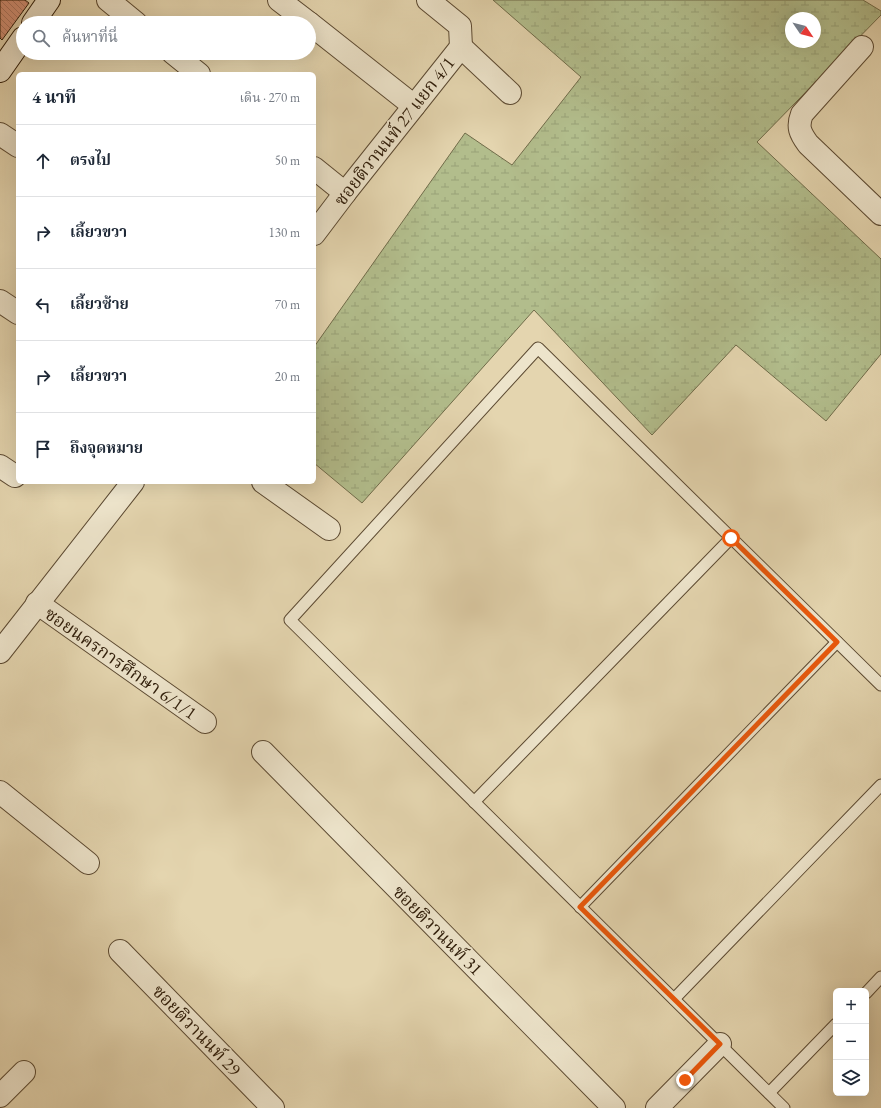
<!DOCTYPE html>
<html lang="th">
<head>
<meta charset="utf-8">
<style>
	body { margin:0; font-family:"EB Garamond","Noto Serif Thai",serif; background:#f6f6f7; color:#1f2937 }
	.controls { position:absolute; right:12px; bottom:12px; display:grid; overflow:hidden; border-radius:6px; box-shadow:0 4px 16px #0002 }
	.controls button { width:36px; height:36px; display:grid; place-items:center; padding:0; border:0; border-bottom:1px solid #e0e1e3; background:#fff; color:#1f2937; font:20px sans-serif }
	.compass { position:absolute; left:785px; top:12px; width:36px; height:36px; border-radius:50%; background:#fff; box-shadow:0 4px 16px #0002; rotate:125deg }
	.stop { position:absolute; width:12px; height:12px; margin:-9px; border:3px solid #ea580c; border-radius:50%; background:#fff }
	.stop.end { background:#ea580c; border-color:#fff; box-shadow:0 1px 4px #0008 }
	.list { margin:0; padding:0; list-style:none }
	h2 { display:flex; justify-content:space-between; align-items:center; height:52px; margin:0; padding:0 16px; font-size:17px }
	h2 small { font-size:13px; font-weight:400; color:#747a83 }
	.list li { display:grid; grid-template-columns:26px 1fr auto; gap:12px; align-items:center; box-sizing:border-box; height:72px; padding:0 16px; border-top:1px solid #e0e1e3 }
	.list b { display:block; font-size:15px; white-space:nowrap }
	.list em { font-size:13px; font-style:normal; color:#747a83 }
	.icon { flex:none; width:22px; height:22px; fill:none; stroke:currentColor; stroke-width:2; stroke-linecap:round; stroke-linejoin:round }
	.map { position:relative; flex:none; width:881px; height:1108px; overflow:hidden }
	.search { position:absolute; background:#fff; box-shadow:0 4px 16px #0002; left:16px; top:16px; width:300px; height:44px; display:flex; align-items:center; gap:10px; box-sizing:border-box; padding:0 14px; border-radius:22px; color:#747a83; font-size:15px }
	.panel { position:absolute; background:#fff; box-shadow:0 4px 16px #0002; left:16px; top:72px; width:300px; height:412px; border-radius:6px }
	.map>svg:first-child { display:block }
</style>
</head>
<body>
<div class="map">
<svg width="881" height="1108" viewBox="0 0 881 1108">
	<defs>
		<pattern id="wetland-marsh" width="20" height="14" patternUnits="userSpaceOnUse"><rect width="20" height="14" fill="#b2bd8c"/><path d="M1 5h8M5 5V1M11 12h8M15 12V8" fill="none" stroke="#99a277"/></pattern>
		<pattern id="building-back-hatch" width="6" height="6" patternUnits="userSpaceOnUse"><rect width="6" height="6" fill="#d59278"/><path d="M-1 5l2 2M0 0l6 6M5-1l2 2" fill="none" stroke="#ad7661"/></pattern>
	</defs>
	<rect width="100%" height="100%" fill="#e4d5af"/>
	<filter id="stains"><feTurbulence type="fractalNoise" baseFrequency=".005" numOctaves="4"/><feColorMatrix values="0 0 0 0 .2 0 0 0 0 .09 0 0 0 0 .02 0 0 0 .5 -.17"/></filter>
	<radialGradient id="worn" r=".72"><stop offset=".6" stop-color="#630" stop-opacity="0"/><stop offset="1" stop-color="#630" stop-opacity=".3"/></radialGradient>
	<path fill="url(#wetland-marsh)" stroke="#706c4a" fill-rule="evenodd" d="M493,0H863L881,11V15L757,142L881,259V354L826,421L736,345L652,435L534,310L362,503L314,463V347L465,133L512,165L581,77ZM791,18H815V42H791Z"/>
	<path fill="url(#building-back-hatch)" stroke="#2e1c09" d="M0,0H25L29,3L2,40L0,38Z"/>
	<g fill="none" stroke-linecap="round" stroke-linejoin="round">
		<defs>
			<g id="lane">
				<path d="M474,802L731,538"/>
				<path d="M580,907L837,642"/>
				<path d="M866,993L881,977"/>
				<path d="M674,999L881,785"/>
				<path d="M769,1093L836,1024"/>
				<path d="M784,1108L290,620L538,348L881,685"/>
			</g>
			<g id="street">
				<path d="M108,0L136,23"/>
				<path d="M279,0L309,23"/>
				<path d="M428,0L460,26L461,47"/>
				<path d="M309,23L414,106"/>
				<path d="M461,47L510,93"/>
				<path d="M862,47L802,114C797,127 800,133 808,144L881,214"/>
				<path d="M173,53L199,74"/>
				<path d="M0,134L18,146"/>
				<path d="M314,168L345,193"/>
				<path d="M314,234L345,193L461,47"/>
				<path d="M0,301L18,313"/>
				<path d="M0,466L15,476"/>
				<path d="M263,482L329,529"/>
				<path d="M37,603L205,722"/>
				<path d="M0,652L133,482"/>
				<path d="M263,752L614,1108"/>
				<path d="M0,792L88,863"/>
				<path d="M120,951L273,1108"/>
				<path d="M0,1096L24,1072"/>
				<path d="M657,1108L720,1044"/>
			</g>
			<g id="secondary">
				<path d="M33,23L49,0"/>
				<path d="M0,71L23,38"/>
			</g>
		</defs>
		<use href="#lane" stroke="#5c4a32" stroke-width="13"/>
		<use href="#street" stroke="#5c4a32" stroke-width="24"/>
		<use href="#secondary" stroke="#2e1c09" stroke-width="24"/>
		<use href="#lane" stroke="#ede4cb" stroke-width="11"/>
		<use href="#street" stroke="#ede4cb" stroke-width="22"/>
		<use href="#secondary" stroke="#ede4cb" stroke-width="22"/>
	</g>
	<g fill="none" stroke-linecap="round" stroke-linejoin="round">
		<path stroke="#ea580c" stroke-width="5" d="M685,1080L720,1044L580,907L837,642L731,538"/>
	</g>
	<g text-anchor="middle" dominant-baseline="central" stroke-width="4" stroke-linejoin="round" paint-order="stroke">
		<g font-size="18" fill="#2e1c09" stroke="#ede4cb">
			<text transform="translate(394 131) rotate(-52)">ซอยติวานนท์ 27 แยก 4/1</text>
			<text transform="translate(121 663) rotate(35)">ซอยนครการศึกษา 6/1/1</text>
			<text transform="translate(438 930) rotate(45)">ซอยติวานนท์ 31</text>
			<text transform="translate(197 1030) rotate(46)">ซอยติวานนท์ 29</text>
		</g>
	</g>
	<rect width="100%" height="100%" filter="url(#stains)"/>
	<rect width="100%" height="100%" fill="url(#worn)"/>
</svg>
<div class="controls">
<button>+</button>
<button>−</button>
<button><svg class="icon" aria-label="layers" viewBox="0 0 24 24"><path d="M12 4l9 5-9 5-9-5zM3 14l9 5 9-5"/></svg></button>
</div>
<svg class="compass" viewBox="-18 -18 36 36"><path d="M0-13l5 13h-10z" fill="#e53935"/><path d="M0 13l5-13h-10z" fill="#747a83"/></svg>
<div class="stop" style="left:731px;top:538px"></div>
<div class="stop end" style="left:685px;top:1080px"></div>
<div class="search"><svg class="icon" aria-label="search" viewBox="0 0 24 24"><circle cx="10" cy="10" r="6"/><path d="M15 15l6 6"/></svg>ค้นหาที่นี่</div>
<section class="panel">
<h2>4 นาที<small>เดิน · 270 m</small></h2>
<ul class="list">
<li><svg class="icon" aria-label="ahead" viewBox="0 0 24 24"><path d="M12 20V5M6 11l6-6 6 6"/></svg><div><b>ตรงไป</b></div><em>50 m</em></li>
<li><svg class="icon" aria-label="right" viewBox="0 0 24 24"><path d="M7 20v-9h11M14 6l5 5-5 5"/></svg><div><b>เลี้ยวขวา</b></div><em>130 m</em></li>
<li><svg class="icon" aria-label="left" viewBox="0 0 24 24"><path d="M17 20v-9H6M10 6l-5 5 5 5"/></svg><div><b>เลี้ยวซ้าย</b></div><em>70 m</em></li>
<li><svg class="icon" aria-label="right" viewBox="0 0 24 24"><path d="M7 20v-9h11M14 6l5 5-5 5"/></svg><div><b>เลี้ยวขวา</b></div><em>20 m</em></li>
<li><svg class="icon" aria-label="arrive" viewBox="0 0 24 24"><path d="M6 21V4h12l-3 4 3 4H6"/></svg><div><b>ถึงจุดหมาย</b></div></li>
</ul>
</section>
</div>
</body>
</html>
